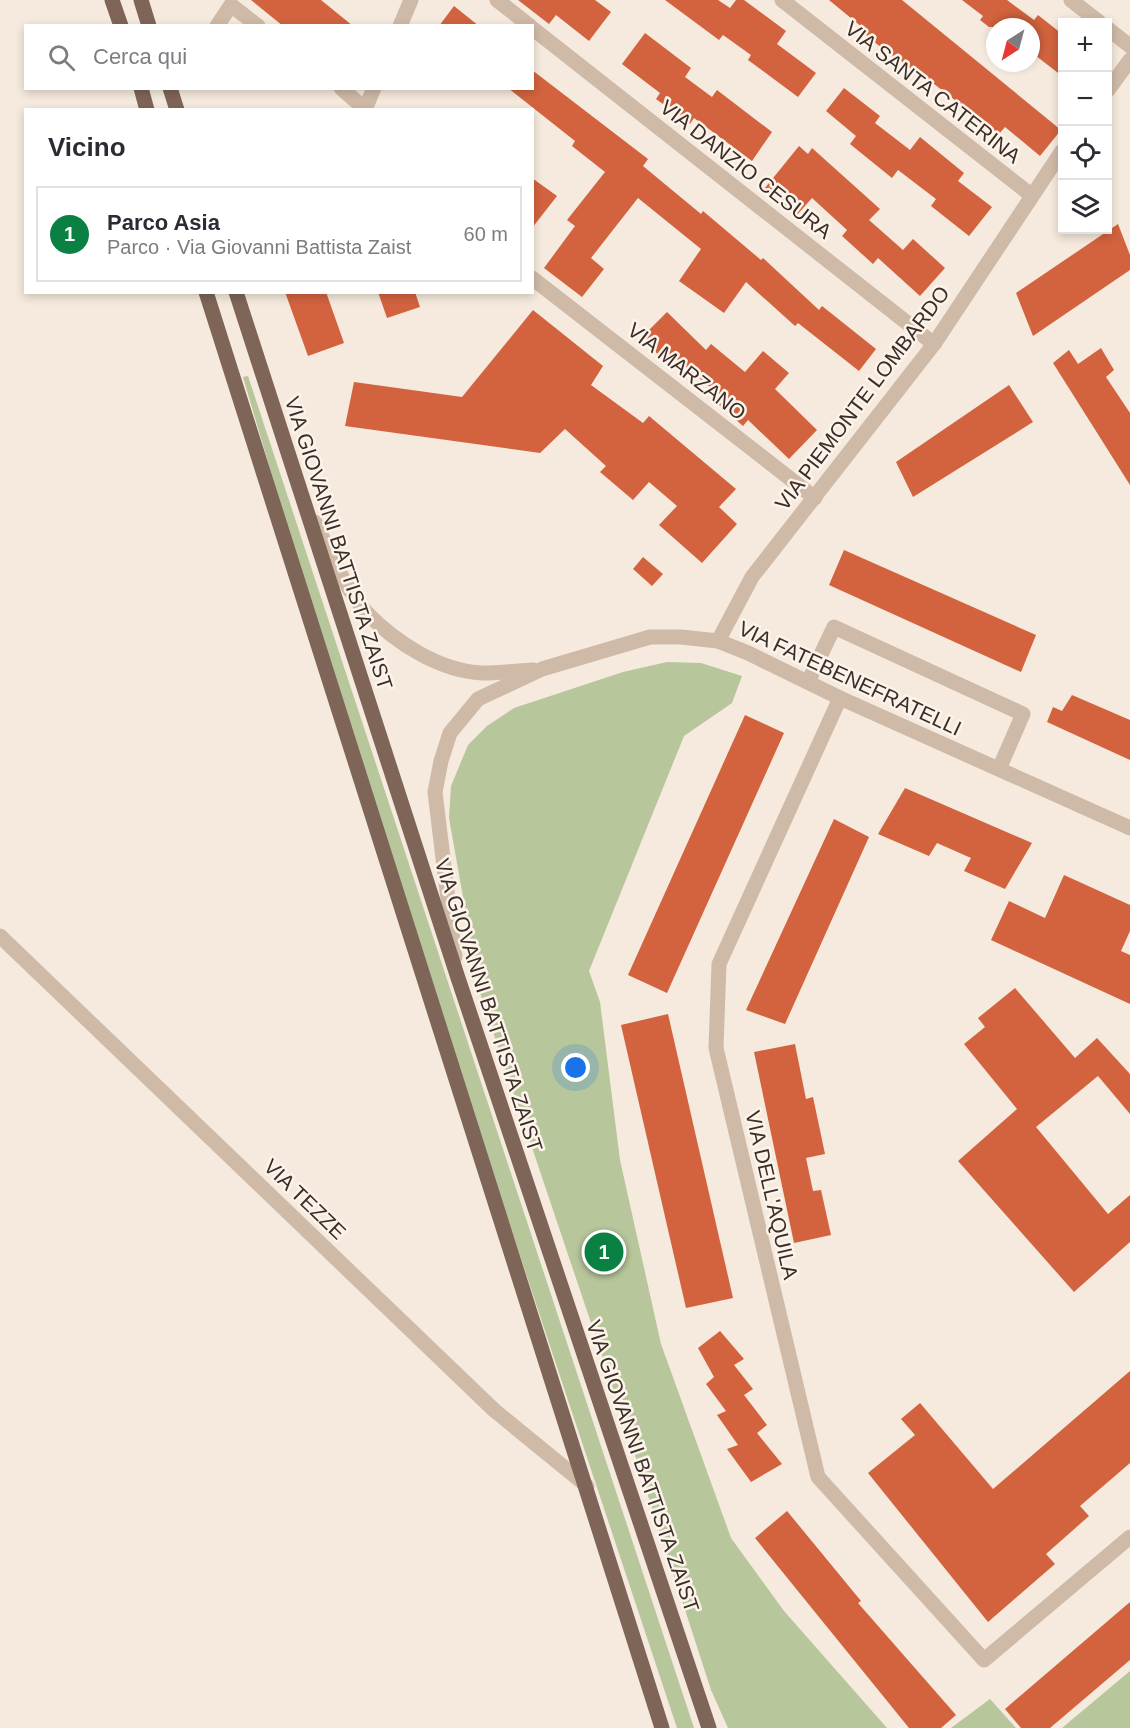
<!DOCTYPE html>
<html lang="it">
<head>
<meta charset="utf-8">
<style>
	body { margin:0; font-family:Arial,sans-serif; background:#f2f2f3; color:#2b2b33 }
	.controls { position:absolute; right:18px; top:18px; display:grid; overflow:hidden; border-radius:0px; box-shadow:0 3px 9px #0003 }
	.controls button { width:54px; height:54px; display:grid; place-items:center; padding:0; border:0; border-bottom:2px solid #e1e1e2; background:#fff; color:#2b2b33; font:30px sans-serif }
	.compass { position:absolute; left:986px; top:18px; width:54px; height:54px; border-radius:50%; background:#fff; box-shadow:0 3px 9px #0003; rotate:216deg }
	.you { position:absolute; left:576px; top:1068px; width:21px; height:21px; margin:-15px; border:4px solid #fff; border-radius:50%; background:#1a73e8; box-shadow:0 0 0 9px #1a73e833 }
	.badge { display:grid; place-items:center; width:39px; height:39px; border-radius:50%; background:#0b8043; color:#fff; font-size:20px; font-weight:700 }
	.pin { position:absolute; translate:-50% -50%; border:3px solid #fff; box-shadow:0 2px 6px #0006 }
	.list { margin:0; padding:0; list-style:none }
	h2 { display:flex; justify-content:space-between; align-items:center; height:78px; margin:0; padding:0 24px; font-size:26px }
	h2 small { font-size:20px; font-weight:400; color:#7c7c81 }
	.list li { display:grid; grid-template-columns:39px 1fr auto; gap:18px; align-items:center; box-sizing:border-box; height:96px; margin:0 12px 12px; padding:0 12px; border:2px solid #e1e1e2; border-radius:0px }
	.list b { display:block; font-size:22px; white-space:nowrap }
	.list p { margin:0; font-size:20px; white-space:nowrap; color:#7c7c81 }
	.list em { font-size:20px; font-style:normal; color:#7c7c81 }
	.icon { flex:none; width:33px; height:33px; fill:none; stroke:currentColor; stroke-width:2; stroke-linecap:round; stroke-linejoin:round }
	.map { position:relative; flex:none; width:1130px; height:1728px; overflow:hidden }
	.search { position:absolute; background:#fff; box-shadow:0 3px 9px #0003; left:24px; top:24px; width:510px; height:66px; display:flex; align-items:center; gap:15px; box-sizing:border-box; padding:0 21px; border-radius:0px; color:#7c7c81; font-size:22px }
	.panel { position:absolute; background:#fff; box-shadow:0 3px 9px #0003; left:24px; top:108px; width:510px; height:186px; border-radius:0px }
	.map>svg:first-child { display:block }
</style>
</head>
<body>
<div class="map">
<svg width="1130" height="1728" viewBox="0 0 1130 1728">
	<rect width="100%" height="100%" fill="#f5eadd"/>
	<g fill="#b7c69b">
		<path d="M248,376L694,1728H677C528,1279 376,831 243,377Z"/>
		<path d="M667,662L701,663L742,676L732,703L684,736L589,971L600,1002L620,1160L661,1344L731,1538L784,1611L887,1728H728L711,1690L620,1409L480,993L449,818L451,786L468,745L487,726L514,708L623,672Z"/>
		<path d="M1130,1671V1728H1062Z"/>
		<path d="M990,1699L1016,1728H951Z"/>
	</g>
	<g fill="#d2633e">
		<path d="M251,0H321L353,26H283Z"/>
		<path d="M518,0H595L611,12L589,41L556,15L549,24Z"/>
		<path d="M665,0H718L730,8L736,0H744L786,31L777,44L816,73L798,97L748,60L751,55L723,35L719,40Z"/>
		<path d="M829,0H902L1061,130L1040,156L1005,127L999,134L925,77L923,79L901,61L900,63L861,31L863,28Z"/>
		<path d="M962,0H1007L1034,20L1038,15L1062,34V76L1031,52V27H989L980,20L983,16Z"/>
		<path d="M454,6L479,26H439Z"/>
		<path d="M645,33L691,68L685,77L712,97L717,90L772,132L752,161L694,118L690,124L656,99L660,93L622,64Z"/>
		<path d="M532,70L648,159L643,166L701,214L703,211L761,260L763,258L819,310L822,306L876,349L859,371L798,323L795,326L746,282L724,313L679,281L701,249L638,198L591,258L604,269L582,297L544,268L575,226L567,220L605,172L572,146L575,141L508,88H532Z"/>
		<path d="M844,88L880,116L875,123L910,150L920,137L964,173L958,181L992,207L969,236L931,206L936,199L898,170L892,178L850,144L856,136L826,111Z"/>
		<path d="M799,146L808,154L812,148L880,209L869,220L903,250L913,239L945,268L920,296L878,258L873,264L842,236L847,230L812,198L796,216L765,188Z"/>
		<path d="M532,178L557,196L532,228Z"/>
		<path d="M1118,224L1130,255V270L1033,336L1016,293Z"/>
		<path d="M285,292H326L344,343L308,356Z"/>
		<path d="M378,292H415L420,307L387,318Z"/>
		<path d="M533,310L603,366L591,385L643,423L649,416L736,489L719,507L737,524L702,563L659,525L677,506L649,482L633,500L600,472L606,466L565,429L540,453L345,426L354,382L462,397Z"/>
		<path d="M667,312L706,350L711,344L745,372L763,351L789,373L775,389L817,430L789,459L748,420L743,426L718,404L723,398L674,357L667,363L641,338Z"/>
		<path d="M1101,348L1114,370L1106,377L1130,413V485L1053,363L1069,350L1078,364Z"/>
		<path d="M1009,385L1033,422L913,497L896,462Z"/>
		<path d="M844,550L1036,635L1021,672L829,585Z"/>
		<path d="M643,557L663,574L652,586L633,569Z"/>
		<path d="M1072,695L1130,720V760L1047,722L1053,707L1062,711Z"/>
		<path d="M745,715L784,733L667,993L628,975Z"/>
		<path d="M905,788L1032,843L1005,889L964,871L971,858L937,843L929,856L878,834Z"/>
		<path d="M834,819L869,837L785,1024L746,1010Z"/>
		<path d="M1064,875L1130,905V931L1121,951L1130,955V1004L991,940L1009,901L1045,918Z"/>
		<path d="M1015,988L1075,1058L1097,1038L1130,1074V1114L1098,1076L1036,1127L1108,1214L1130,1195V1242L1074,1292L958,1161L1017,1109L964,1044L985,1027L978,1018Z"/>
		<path d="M668,1014L733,1298L686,1308L621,1025Z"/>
		<path d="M795,1044L806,1099L813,1097L825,1154L806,1158L813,1191L821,1190L831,1235L794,1243L754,1052Z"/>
		<path d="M720,1331L744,1359L734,1365L753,1389L744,1395L767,1425L757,1433L782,1464L751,1482L727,1449L738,1445L717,1415L726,1411L706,1384L714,1377L698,1348Z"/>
		<path d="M1130,1371V1463L1080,1506L1089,1516L1046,1554L1055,1564L988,1622L868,1473L915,1435L901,1419L920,1403L993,1489Z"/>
		<path d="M787,1511L861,1601L858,1603L956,1715L941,1728H909L755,1538Z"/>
		<path d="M1130,1602V1660L1050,1728H1021L1005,1709Z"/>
	</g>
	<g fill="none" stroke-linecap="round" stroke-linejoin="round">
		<g stroke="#cfbaa7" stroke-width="15">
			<path d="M497,0L530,26"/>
			<path d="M782,0L1031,195"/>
			<path d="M1071,0L1099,22"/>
			<path d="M217,26L231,5L258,26"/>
			<path d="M400,26L411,0"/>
			<path d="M532,28L934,344"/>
			<path d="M1108,29L1130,46"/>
			<path d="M341,88L366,110"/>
			<path d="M1108,90L1130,60"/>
			<path d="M366,107L374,88"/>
			<path d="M532,278L815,498"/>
			<path d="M315,522C330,552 344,588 367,613C396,643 440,671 482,673C499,673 516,671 533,670"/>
			<path d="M718,641L752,577L934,344L1062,151"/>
			<path d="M808,682L834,627L1023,714L999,769"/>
			<path d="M840,698L719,964L716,1048L818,1477L984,1660L1130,1537"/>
			<path d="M0,936L494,1410L587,1486"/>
			<path d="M455,957L435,792L441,761L450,733L478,699L542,669L650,637H681L718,641L748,653L840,698L1130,828"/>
		</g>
		<g stroke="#7e6558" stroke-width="15">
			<path d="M112,0L121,26"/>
			<path d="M141,0L149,26"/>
			<path d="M141,88L147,110"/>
			<path d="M170,88L177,110"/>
			<path d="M206,292L662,1728"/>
			<path d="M236,292L458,978L709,1728"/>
		</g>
	</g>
	<g text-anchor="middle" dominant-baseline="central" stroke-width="5" stroke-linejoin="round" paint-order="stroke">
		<g font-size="21" fill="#3b2e28" stroke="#fcf4ea">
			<text transform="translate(933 92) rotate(38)">VIA SANTA CATERINA</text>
			<text transform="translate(746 169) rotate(38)">VIA DANZIO CESURA</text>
			<text transform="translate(687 371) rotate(38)">VIA MARZANO</text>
			<text transform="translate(862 398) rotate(-53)">VIA PIEMONTE LOMBARDO</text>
			<text transform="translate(339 543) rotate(72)">VIA GIOVANNI BATTISTA ZAIST</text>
			<text transform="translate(850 678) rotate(25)">VIA FATEBENEFRATELLI</text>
			<text transform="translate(489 1005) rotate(72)">VIA GIOVANNI BATTISTA ZAIST</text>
			<text transform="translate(772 1195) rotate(77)">VIA DELL'AQUILA</text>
			<text transform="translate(305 1199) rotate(44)">VIA TEZZE</text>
			<text transform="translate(643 1466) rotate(71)">VIA GIOVANNI BATTISTA ZAIST</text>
		</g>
	</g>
</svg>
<div class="controls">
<button>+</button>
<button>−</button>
<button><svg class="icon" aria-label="locate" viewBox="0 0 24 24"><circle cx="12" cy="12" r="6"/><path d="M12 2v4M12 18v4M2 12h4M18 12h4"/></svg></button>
<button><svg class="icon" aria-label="layers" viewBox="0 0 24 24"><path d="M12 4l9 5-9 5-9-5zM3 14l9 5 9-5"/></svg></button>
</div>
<svg class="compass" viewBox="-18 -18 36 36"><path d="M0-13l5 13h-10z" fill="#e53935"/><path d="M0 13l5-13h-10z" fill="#7c7c81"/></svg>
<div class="you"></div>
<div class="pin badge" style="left:604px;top:1252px">1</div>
<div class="search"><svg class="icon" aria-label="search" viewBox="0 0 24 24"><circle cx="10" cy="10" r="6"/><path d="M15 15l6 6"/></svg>Cerca qui</div>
<section class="panel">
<h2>Vicino<small></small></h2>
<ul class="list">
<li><span class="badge">1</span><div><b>Parco Asia</b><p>Parco · Via Giovanni Battista Zaist</p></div><em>60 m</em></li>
</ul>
</section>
</div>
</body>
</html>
